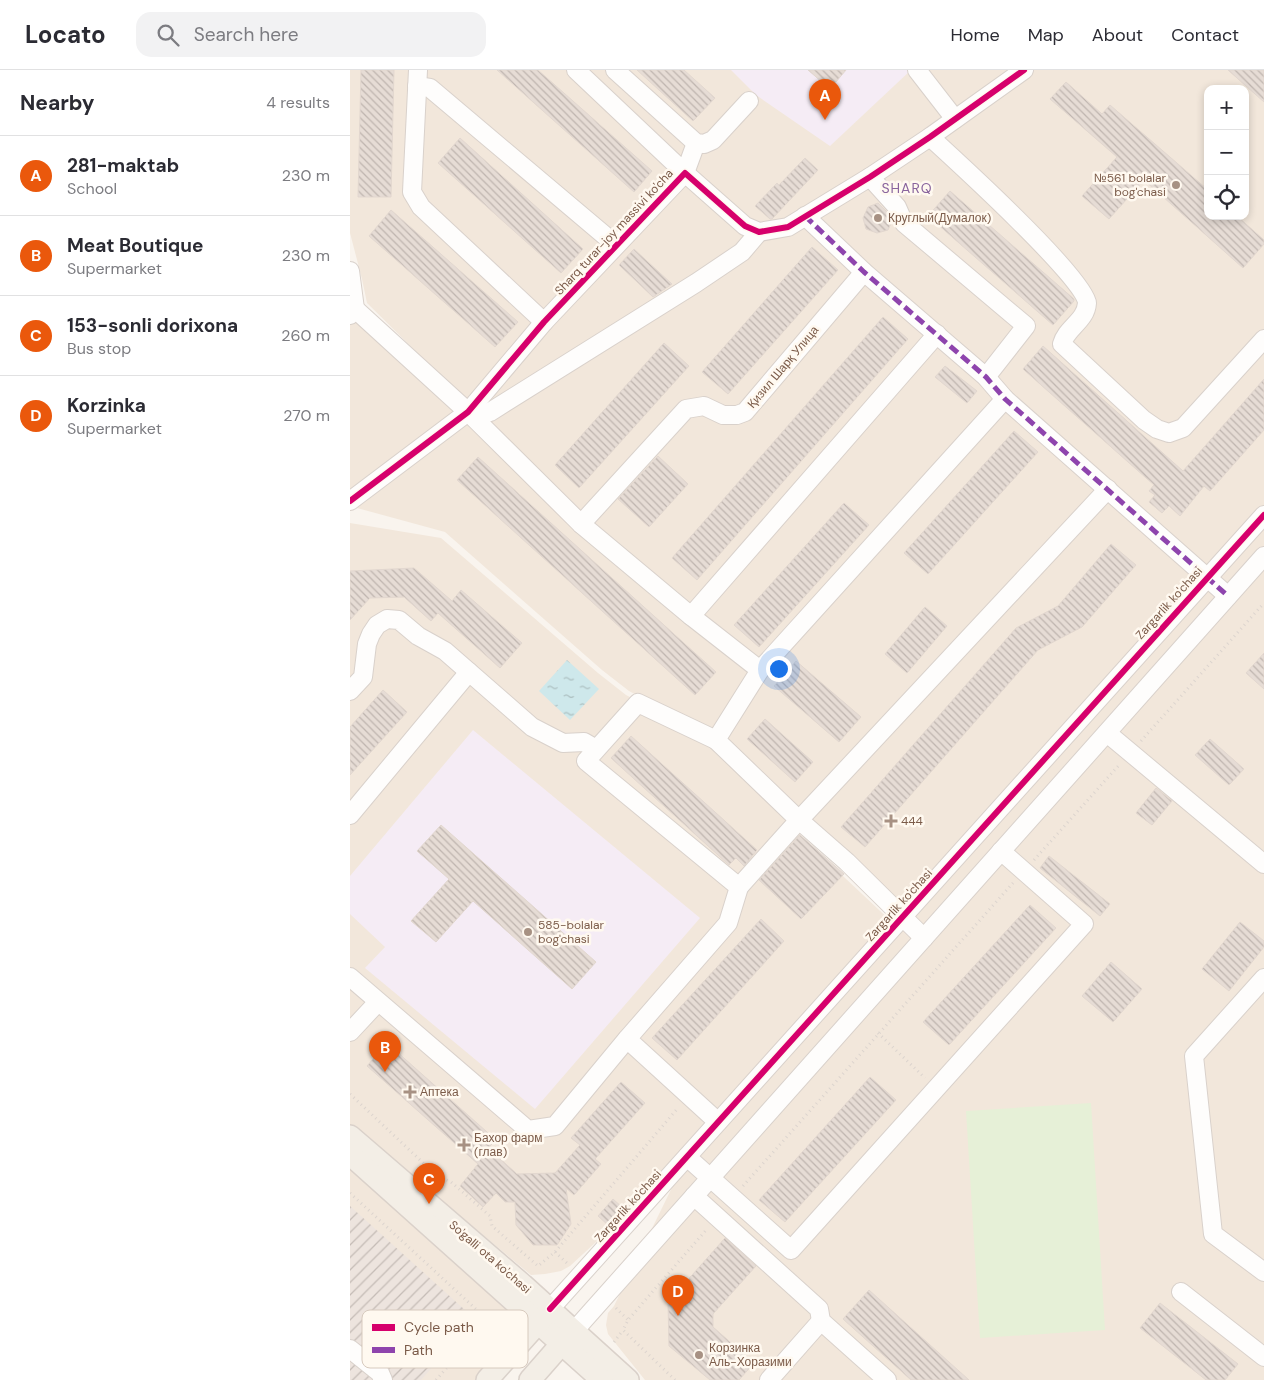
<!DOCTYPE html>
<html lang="en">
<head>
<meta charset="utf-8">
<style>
	body { margin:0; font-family:"DM Sans",sans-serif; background:#f2f2f3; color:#2b2b33 }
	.controls { position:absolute; right:15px; top:15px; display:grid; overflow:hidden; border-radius:10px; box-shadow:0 2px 8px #0003 }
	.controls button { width:45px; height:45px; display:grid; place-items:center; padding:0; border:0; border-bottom:1px solid #e1e1e2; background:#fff; color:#2b2b33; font:25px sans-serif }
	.you { position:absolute; left:428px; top:598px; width:18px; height:18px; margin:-12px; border:4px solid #fff; border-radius:50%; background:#1a73e8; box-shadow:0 0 0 8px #1a73e833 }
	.badge { display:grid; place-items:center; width:32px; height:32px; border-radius:50%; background:#ea580c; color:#fff; font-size:16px; font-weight:700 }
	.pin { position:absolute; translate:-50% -41px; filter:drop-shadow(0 1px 2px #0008) }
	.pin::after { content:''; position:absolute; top:26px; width:18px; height:15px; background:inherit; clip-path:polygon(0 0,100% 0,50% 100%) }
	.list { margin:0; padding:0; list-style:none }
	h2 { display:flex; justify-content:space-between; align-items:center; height:65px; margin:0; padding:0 20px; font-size:21px }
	h2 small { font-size:16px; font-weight:400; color:#7c7c81 }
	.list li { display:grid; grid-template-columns:32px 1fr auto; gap:15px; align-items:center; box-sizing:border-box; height:80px; padding:0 20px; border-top:1px solid #e1e1e2 }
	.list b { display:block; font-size:19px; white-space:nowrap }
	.list p { margin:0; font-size:16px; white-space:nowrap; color:#7c7c81 }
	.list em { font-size:16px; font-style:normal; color:#7c7c81 }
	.icon { flex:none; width:28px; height:28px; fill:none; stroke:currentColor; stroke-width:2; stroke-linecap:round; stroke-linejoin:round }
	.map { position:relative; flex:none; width:914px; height:1310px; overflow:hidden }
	header { display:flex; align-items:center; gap:30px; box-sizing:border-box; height:70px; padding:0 25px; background:#fff; border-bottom:1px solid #e1e1e2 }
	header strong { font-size:24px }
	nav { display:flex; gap:28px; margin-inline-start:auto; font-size:18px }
	.search { width:350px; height:45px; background:#f2f2f3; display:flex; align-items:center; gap:12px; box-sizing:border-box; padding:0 18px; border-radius:15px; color:#7c7c81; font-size:19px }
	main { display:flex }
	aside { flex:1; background:#fff }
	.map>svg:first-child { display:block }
</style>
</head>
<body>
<header>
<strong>Locato</strong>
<div class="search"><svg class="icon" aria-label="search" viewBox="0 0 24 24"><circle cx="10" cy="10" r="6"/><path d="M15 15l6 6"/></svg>Search here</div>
<nav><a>Home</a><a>Map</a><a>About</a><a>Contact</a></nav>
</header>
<main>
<aside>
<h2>Nearby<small>4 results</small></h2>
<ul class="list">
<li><span class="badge">A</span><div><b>281-maktab</b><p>School</p></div><em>230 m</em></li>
<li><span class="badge">B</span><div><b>Meat Boutique</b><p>Supermarket</p></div><em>230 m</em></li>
<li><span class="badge">C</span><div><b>153-sonli dorixona</b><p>Bus stop</p></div><em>260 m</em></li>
<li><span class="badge">D</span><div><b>Korzinka</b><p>Supermarket</p></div><em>270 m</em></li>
</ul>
</aside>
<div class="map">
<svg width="914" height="1310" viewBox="0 0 914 1310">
	<defs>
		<pattern id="industrial-furrows" width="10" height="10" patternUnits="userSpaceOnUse" patternTransform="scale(1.25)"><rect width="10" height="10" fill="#ede4de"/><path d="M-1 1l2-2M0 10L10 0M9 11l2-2" fill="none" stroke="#c5bcb6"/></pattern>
		<pattern id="water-ripples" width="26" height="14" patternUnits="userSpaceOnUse" patternTransform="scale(1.25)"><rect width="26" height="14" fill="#cee8eb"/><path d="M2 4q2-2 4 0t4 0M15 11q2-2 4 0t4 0" fill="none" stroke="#acbfc0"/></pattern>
		<pattern id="building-back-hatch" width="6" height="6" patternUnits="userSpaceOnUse" patternTransform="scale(1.25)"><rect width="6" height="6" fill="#e6dcd5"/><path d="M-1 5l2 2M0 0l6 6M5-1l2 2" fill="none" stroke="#bfb5af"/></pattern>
	</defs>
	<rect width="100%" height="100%" fill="#f9f4ee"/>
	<g fill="#f2e7db" fill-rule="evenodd">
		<path d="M0,0H914V1310H295L258,1264L256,1255L258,1243L264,1236L336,1089L220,1196L211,1201L195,1204L181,1205L0,1055V453L91,468L248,603L276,625L357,667L461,776L545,855L554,837L362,665L279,621L252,600L95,462L7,438L129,344L17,233L12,209L0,163ZM858,19H895V146H858Z"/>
		<path d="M0,204L6,237L116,340L0,430Z"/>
		<path d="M0,1085L188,1252L137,1310H0Z"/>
	</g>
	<path fill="url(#industrial-furrows)" d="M0,1136L125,1249L71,1310H0Z"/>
	<g fill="#f5ecf5">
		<path d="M381,0H561L480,76L406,25Z"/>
		<path d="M123,660L350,848L185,1039L15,898L35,877L0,844V806Z"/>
	</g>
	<path fill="#e6f0d7" d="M741,1033L755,1260L630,1268L616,1041Z"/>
	<path fill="url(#water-ripples)" d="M217,590L249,619L220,650L189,621Z"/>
	<g fill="url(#building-back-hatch)" stroke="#e2d7cf">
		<path d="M11,0H44L41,127H8Z"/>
		<path d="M147,0H188L302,101L284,122Z"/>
		<path d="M287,0H334L365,28L343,51Z"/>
		<path d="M458,0H496L480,19Z"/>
		<path d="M878,0H914V32Z"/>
		<path d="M716,12L752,44L760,35L858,120V146H887L914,170V174L893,198L794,110L759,149L732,126L767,87L700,29Z"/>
		<path d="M110,68L233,179L211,203L88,93Z"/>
		<path d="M455,88L468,100L422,149H420L405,136L427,113L429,115Z"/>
		<path d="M600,121L724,229V231L703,255L578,146Z"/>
		<path d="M528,133L538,143L542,151L538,160L527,163L516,159L513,148L518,137Z"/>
		<path d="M41,140L168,252L145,277L19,166Z"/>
		<path d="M462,177L488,200L378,324L352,302Z"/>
		<path d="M284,179L322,214L303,227L269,195Z"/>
		<path d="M533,247L558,269L347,510L322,488Z"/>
		<path d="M314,273L339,296L229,418L205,395Z"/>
		<path d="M693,276L833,401L914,309V360L860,421L854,416L830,446L819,436L812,443L799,432L805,425L799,421L804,415L673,299Z"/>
		<path d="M595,296L627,321L617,333L585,307Z"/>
		<path d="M664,361L688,382L578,504L554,483Z"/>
		<path d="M308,386L338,414L299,457L268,429Z"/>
		<path d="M128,387L366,602L345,625L107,410Z"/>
		<path d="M494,433L519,455L409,577L384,555Z"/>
		<path d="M761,474L786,495L732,557L688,580L515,777L491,757L666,558L708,536Z"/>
		<path d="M64,498L102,531L111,520L172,573L150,598L88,543L81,551L54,527L20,528L0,550V501Z"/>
		<path d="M575,537L597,556L557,603L535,584Z"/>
		<path d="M914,583V619L896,603Z"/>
		<path d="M446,591L511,647L489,672L424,616Z"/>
		<path d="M33,620L57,642L0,705V657Z"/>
		<path d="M415,649L463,692L445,712L397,669Z"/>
		<path d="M281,666L407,780L394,796L386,788L379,795L261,688Z"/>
		<path d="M860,669L894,699L879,715L845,685Z"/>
		<path d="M806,718L822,731L802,755L786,743Z"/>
		<path d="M91,755L246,892L222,919L123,831L86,872L61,851L99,809L67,781Z"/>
		<path d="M450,765L494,804L451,849L409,810Z"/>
		<path d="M699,786L760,834L750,846L690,798Z"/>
		<path d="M680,835L706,858L599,975L573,952Z"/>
		<path d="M411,849L434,871L327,990L302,968Z"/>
		<path d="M890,852L914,871V877L879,921L852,899Z"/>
		<path d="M761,892L792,919L763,952L732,926Z"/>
		<path d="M37,973L146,1070L138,1078L167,1104L205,1103L230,1075L221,1068L271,1012L295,1033L245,1089L251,1094L224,1125L216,1118L221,1154L207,1175H183L166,1155L165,1132H155L146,1123L133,1137L110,1116L128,1094L17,996Z"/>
		<path d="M520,1007L546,1030L435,1152L409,1130Z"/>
		<path d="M263,1129L273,1138L258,1155L248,1146Z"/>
		<path d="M375,1168L406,1196L363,1244V1257L404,1293L389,1310H360L319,1276L318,1232Z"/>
		<path d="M519,1220L619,1310H561L493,1249Z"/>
		<path d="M810,1233L888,1294L875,1310H856L790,1258Z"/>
	</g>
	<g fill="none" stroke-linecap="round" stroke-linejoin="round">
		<defs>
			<g id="minor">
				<path d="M68,0L62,122L71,137L194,252"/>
				<path d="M226,0L335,103L346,73"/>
				<path d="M265,0L346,73L354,74L363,70L399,31"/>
				<path d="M567,0L605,49"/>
				<path d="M67,16L80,18L266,175"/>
				<path d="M580,67C603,88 738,211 737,233C736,251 716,258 712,274L794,350L807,359L819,363L833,358L914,269"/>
				<path d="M520,107L547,137L554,153L676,256L636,307"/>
				<path d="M455,146L514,202L636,307L655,329L878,526"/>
				<path d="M0,201L5,239"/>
				<path d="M0,245L5,239L118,342L231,454L341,546L410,600L366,670L449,750L497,792L574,868"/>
				<path d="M118,342L135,344L140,342L346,213L392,182L409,162"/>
				<path d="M0,431L118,342L194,252L335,103L395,156L409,162L438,157L520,107L580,67L674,0"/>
				<path d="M231,454L336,339L354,336L373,345H387L395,342L514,202"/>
				<path d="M341,546L587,264"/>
				<path d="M410,600L655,329"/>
				<path d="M0,621L13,607L17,574L21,564L27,555L37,549L49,550L68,566L95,581L182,657L213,673L234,672L246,679"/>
				<path d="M757,663L914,794"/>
				<path d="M0,745L119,602"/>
				<path d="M389,817L449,750L758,419"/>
				<path d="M0,907L178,1060L205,1056L277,969L378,853L389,817L236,691L288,633L366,670"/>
				<path d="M914,908L844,986L863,1164L914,1202"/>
				<path d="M0,962L28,932"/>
				<path d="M277,969L368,1052"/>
				<path d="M337,1087L441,1180L734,854L651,781"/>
				<path d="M344,1126L469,1239L471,1251L537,1310"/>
				<path d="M831,1222L914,1287"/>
				<path d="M200,1239L914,445"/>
				<path d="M224,1261L914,486"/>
				<path d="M0,1279L30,1303L33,1310"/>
				<path d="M419,1310L471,1251"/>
			</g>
			<g id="major">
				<path d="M0,1066L173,1215L278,1310"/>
				<path d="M4,1088L252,1310"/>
				<path d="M137,1310L197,1243"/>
				<path d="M180,1310L221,1263"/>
			</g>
		</defs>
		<use href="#minor" stroke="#d9d1cb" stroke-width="20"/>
		<use href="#major" stroke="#dad1ca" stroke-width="24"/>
		<g stroke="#dcd4ce" stroke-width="3" stroke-dasharray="1 4" stroke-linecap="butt">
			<path d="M791,671L914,533"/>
			<path d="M684,790L770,694"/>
			<path d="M528,963L575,1008"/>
			<path d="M0,1024L86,1105L101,1112L140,1146L142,1156L188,1196L205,1182L328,1038"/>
			<path d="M393,1116L663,813"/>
			<path d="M0,1123L154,1265"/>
			<path d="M205,1182L219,1195"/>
			<path d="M266,1238L278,1250"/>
			<path d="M264,1272L273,1260"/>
			<path d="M86,1310L138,1251"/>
			<path d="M325,1310L273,1260L278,1250L357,1159"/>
		</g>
		<use href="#minor" stroke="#fefdfc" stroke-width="18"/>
		<use href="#major" stroke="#f3eee6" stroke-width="21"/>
		<path stroke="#8e44ad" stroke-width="5" stroke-dasharray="10 5" stroke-linecap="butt" d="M455,146L514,202L636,307L655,329L878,526"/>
		<defs>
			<g id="cycleway">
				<path d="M0,431L118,342L194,252L335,103L395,156L409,162L438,157L520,107L580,67L674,0"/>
				<path d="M200,1239L914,445"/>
			</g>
		</defs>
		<use href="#cycleway" stroke="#fff9f0" stroke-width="9"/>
		<use href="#cycleway" stroke="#d6006c" stroke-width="6"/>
	</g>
	<g fill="#a79183" stroke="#fff9f0" stroke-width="2">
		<circle cx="826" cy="115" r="5"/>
		<circle cx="528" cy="148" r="5"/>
		<path d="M538.5 743.5h5v5h5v5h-5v5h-5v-5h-5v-5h5z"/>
		<circle cx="178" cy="862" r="5"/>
		<path d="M57.5 1014.5h5v5h5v5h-5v5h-5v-5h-5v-5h5z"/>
		<path d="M111.5 1067.5h5v5h5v5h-5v5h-5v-5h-5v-5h5z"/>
		<circle cx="349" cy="1285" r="5"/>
	</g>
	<g text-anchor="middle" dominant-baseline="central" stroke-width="5" stroke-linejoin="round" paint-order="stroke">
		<g font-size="12" fill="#7b5b49" stroke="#fff9f0" text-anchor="start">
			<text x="816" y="108" text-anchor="end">№561 bolalar<tspan x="816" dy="14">bog'chasi</tspan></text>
			<text x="538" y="148">Круглый(Думалок)</text>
			<text x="551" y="751">444</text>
			<text x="188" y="855">585-bolalar<tspan x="188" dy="14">bog'chasi</tspan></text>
			<text x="70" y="1022">Аптека</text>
			<text x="124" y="1068">Бахор фарм<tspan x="124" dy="14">(глав)</tspan></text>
			<text x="359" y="1278">Корзинка<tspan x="359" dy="14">Аль-Хоразими</tspan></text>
		</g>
		<g font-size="12" fill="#7b5b49" stroke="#fff9f0">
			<text transform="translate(264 162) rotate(-47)">Sharq turar-joy massivi ko'cha</text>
			<text transform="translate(433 297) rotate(-50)">Қизил Шарқ Улица</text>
			<text transform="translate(819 533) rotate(-48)">Zargarlik ko'chasi</text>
			<text transform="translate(549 835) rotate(-48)">Zargarlik ko'chasi</text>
			<text transform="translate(278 1136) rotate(-48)">Zargarlik ko'chasi</text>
			<text transform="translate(140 1187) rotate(41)">So'galli ota ko'chasi</text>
		</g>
		<g font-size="14" letter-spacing="1" fill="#8a659e" stroke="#fff9f0">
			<text x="557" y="118">SHARQ</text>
		</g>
	</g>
	<rect x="12" y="1240" width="166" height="58" rx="8" fill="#fff9f0" stroke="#d7cabe" stroke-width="1"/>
	<rect x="22" y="1254" width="23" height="7" fill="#d6006c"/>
	<rect x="22" y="1277" width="23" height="6" fill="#8e44ad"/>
	<g font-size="14" fill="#7b5b49">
		<text x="54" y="1262">Cycle path</text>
		<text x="54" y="1285">Path</text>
	</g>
</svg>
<div class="controls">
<button>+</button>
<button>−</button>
<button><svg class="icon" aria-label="locate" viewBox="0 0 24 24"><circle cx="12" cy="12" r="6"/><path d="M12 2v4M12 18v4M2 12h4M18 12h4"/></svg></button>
</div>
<div class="you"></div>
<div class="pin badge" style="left:475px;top:50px">A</div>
<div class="pin badge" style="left:35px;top:1002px">B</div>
<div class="pin badge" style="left:79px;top:1134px">C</div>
<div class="pin badge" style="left:328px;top:1246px">D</div>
</div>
</main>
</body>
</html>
